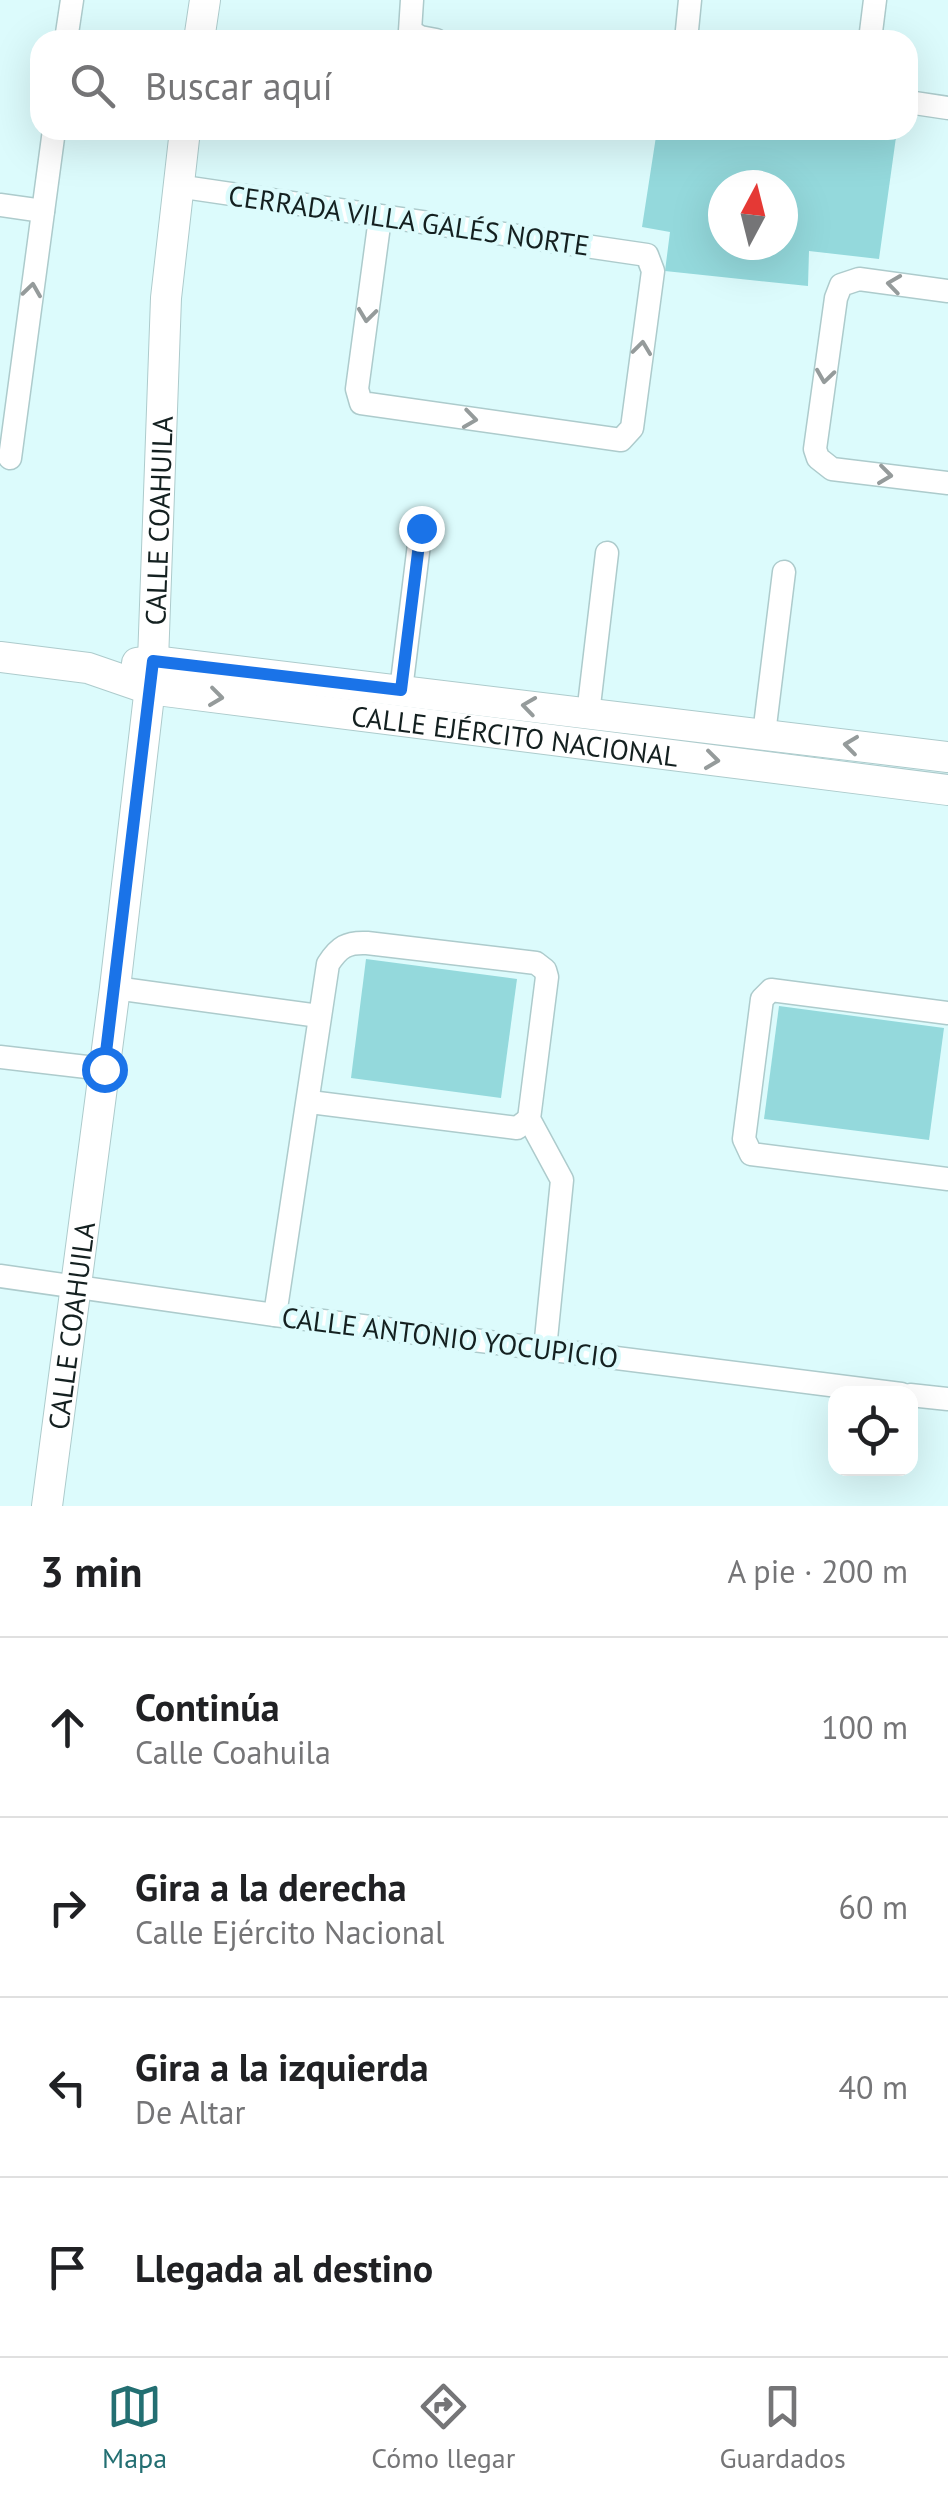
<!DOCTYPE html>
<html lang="es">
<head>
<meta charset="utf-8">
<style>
	body { margin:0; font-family:"PT Sans",sans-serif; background:#f2f2f2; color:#202124 }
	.controls { position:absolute; right:30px; bottom:30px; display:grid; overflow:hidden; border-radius:20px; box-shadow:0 10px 40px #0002 }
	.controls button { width:90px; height:90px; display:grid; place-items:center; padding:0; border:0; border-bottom:2px solid #e0e0e0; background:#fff; color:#202124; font:50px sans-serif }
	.compass { position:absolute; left:708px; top:170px; width:90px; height:90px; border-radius:50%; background:#fff; box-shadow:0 10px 40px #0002; rotate:7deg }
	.stop { position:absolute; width:30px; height:30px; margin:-22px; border:8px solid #1a73e8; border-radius:50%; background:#fff }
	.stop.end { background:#1a73e8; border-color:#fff; box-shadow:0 2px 10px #0008 }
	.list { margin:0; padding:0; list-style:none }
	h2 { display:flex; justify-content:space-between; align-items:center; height:130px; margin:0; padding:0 40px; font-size:42px }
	h2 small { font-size:32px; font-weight:400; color:#757577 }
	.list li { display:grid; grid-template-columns:65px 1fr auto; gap:30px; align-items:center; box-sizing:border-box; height:180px; padding:0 40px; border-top:2px solid #e0e0e0 }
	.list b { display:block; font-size:38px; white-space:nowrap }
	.list p { margin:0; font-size:32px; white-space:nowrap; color:#757577 }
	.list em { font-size:32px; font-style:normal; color:#757577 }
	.icon { flex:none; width:55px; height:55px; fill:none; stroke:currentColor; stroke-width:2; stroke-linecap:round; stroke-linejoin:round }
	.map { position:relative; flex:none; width:948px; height:1506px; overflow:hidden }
	.search { position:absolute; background:#fff; box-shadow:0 10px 40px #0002; left:30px; right:30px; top:30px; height:110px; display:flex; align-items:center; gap:25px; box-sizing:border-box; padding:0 35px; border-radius:30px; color:#757577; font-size:38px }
	.sheet { height:850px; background:#fff }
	nav { display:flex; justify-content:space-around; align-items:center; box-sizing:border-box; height:140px; border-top:2px solid #e0e0e0; background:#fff; font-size:28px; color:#757577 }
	nav a { display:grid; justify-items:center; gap:5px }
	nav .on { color:#236f72 }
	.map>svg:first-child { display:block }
</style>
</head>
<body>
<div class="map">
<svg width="948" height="1506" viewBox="0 0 948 1506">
	<rect width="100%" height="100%" fill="#dcfbfc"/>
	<g fill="#94d9dc" fill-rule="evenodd">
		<path d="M657,130H897L879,259L809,251L808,286L665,271L670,232L642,227ZM723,185H783V245H723Z"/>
		<path d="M366,959L517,979L501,1098L351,1078Z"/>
		<path d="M779,1006L944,1028L929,1140L764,1119Z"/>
	</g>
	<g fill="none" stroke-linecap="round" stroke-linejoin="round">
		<defs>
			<g id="street">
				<path d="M412,0L410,31L420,37L436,40"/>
				<path d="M66,40L72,0"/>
				<path d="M686,40L690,0"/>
				<path d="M870,40L875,0"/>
				<path d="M908,102L948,108"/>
				<path d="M177,186L647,255L653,271L632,428L621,440L361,403L357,389L380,218"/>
				<path d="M0,205L43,211"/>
				<path d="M948,291L859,279L841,285L836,298L815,449L818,458L832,469L948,483"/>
				<path d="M10,458L54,130"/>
				<path d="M401,690L421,528"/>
				<path d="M588,714L607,553"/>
				<path d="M764,734L784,572"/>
				<path d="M115,988L319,1016"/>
				<path d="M948,1013L771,990L762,999L744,1139L751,1154L948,1179"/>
				<path d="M0,1057L104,1069"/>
				<path d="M310,1102L517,1128L529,1119"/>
				<path d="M0,1276L275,1315L901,1394"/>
				<path d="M275,1315L328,964C339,947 347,942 367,943L536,963L545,970L547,977L529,1119L562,1180L545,1349"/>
				<path d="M910,1395L948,1399"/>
			</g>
			<g id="secondary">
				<path d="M199,40L205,0"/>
				<path id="s1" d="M0,657L88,668L149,689L948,790"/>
				<path d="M137,663L153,661L948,757"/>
				<path id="s2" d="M47,1506L115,988L153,661L166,298L185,130"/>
			</g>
		</defs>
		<use href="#street" stroke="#adcbcc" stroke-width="25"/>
		<use href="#secondary" stroke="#adcbcc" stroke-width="32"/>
		<use href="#street" stroke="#fff" stroke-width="22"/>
		<use href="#secondary" stroke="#fff" stroke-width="30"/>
	</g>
	<defs><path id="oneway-chevron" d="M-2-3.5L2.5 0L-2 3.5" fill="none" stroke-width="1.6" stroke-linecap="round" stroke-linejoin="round" transform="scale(2.5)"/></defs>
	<g stroke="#959b9b">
		<use href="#oneway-chevron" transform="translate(894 284) rotate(-172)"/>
		<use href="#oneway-chevron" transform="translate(32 290) rotate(-82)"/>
		<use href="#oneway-chevron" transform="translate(367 315) rotate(97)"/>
		<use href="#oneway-chevron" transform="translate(642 348) rotate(-83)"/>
		<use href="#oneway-chevron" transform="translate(825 376) rotate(98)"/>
		<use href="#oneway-chevron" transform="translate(470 419) rotate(8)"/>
		<use href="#oneway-chevron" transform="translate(885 475) rotate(7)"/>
		<use href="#oneway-chevron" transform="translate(216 697) rotate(7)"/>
		<use href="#oneway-chevron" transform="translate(529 706) rotate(-172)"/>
		<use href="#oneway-chevron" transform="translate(851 745) rotate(-173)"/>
		<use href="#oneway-chevron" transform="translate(712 760) rotate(7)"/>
	</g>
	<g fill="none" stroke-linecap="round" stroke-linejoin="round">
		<path stroke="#1a73e8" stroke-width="12" d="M104,1069L153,661L401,690L421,528"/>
	</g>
	<g text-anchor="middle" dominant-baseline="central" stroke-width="9" stroke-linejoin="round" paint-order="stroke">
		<g font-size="28" fill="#142020" stroke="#dcfbfc">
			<text transform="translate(409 220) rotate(8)">CERRADA VILLA GALÉS NORTE</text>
			<text stroke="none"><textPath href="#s2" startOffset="992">CALLE COAHUILA</textPath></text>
			<text stroke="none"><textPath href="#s1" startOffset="522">CALLE EJÉRCITO NACIONAL</textPath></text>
			<text stroke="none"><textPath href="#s2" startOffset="182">CALLE COAHUILA</textPath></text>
			<text transform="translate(450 1337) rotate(7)">CALLE ANTONIO YOCUPICIO</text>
		</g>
	</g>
</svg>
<div class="controls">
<button><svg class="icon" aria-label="locate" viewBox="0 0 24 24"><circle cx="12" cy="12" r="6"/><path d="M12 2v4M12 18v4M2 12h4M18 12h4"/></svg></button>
</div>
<svg class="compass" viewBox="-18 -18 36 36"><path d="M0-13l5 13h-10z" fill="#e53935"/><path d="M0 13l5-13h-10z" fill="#757577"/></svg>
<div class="stop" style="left:104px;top:1069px"></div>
<div class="stop end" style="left:421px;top:528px"></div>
<div class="search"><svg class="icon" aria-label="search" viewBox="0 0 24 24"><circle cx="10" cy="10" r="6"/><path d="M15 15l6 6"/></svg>Buscar aquí</div>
</div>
<section class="sheet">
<h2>3 min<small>A pie · 200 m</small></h2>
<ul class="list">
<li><svg class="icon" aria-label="ahead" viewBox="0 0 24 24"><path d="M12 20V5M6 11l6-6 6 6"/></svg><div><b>Continúa</b><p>Calle Coahuila</p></div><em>100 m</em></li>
<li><svg class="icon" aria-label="right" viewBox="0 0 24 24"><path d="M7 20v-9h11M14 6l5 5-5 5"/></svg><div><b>Gira a la derecha</b><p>Calle Ejército Nacional</p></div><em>60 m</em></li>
<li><svg class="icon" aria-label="left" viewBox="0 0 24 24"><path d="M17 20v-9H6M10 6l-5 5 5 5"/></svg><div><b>Gira a la izquierda</b><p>De Altar</p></div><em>40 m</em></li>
<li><svg class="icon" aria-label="arrive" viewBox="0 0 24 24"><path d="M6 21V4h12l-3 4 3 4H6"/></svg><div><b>Llegada al destino</b></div></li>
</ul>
</section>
<nav>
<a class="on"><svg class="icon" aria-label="map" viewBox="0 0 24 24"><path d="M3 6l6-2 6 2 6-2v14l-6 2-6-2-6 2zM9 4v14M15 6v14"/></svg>Mapa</a>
<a><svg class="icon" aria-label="directions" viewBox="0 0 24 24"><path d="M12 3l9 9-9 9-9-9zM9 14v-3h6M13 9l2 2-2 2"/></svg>Cómo llegar</a>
<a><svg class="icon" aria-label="saved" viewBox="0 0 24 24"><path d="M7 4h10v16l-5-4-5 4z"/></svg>Guardados</a>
</nav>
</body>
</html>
